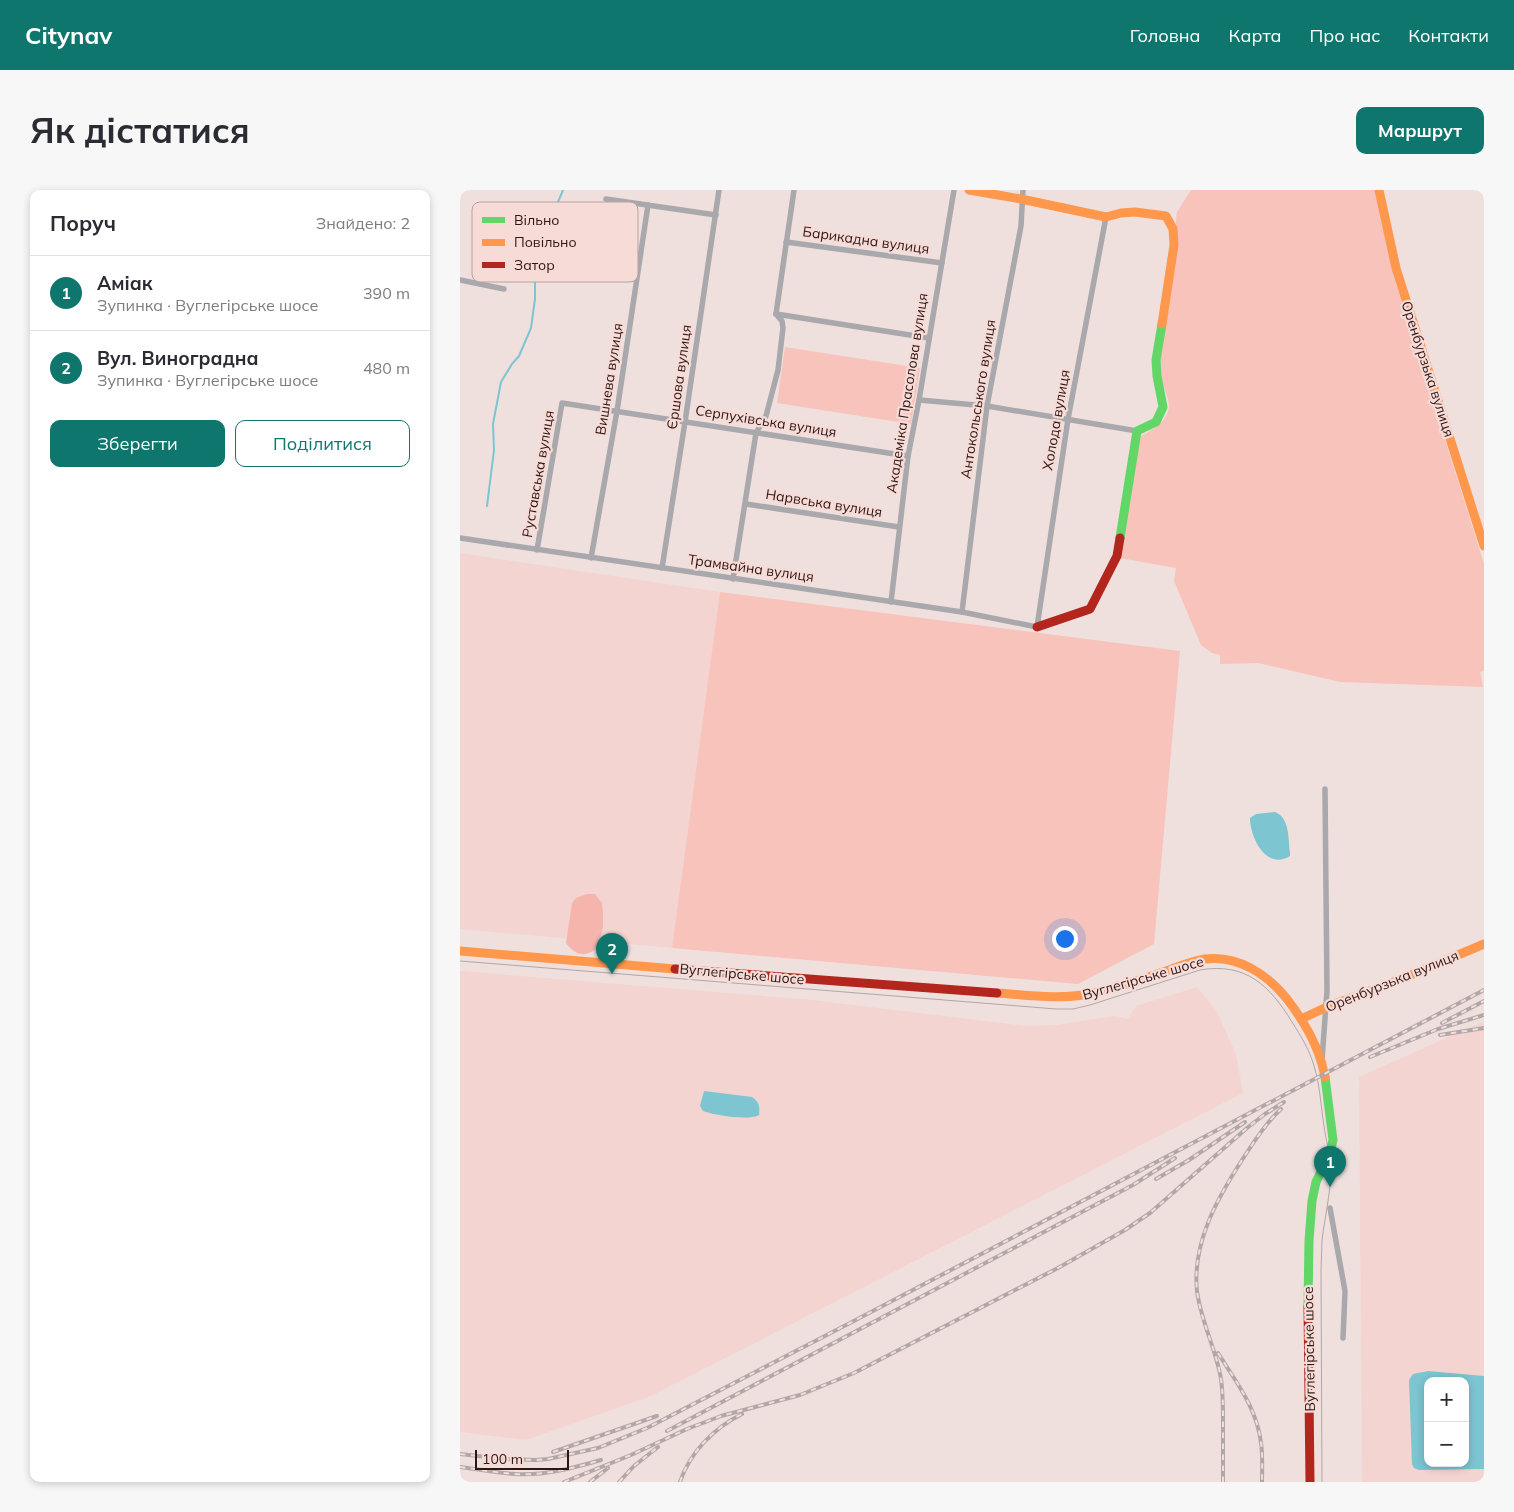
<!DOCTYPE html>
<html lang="uk">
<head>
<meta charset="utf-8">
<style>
	body { margin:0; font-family:Mulish,sans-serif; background:#f7f7f7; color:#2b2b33 }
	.controls { position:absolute; right:15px; bottom:15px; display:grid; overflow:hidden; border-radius:10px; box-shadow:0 2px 8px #0003 }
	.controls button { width:45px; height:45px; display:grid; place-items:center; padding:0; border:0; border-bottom:1px solid #e1e1e2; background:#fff; color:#2b2b33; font:25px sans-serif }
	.scale { position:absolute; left:15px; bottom:12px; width:94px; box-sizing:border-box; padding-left:5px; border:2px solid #2d1613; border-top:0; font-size:14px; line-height:18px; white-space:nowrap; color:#2d1613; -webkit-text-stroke:4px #f6dbd7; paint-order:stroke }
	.you { position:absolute; left:604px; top:748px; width:18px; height:18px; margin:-12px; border:4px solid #fff; border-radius:50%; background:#1a73e8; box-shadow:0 0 0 8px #1a73e833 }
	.badge { display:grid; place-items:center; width:32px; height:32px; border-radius:50%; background:#0f766e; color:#fff; font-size:16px; font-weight:700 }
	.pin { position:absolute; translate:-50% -41px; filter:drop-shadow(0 1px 2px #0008) }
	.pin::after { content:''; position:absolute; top:26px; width:18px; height:15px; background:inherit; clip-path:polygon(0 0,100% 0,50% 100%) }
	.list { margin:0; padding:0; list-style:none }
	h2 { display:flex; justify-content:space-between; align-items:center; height:65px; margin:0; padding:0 20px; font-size:21px }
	h2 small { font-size:16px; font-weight:400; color:#7c7c81 }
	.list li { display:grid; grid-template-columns:32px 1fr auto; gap:15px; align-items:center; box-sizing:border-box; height:75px; padding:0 20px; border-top:1px solid #e1e1e2 }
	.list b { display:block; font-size:19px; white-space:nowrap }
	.list p { margin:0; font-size:16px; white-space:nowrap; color:#7c7c81 }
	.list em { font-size:16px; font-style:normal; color:#7c7c81 }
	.actions { display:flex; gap:10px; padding:15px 20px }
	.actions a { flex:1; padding:11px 0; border:1px solid #0f766e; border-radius:10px; text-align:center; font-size:18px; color:#0f766e }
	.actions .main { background:#0f766e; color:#fff }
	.map { position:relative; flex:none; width:1024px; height:1292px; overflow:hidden; border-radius:10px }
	header { display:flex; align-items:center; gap:30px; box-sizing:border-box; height:70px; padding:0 25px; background:#0f766e; color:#fff }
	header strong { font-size:24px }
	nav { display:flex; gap:28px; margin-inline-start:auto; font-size:18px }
	.intro { display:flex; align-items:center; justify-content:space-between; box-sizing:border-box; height:120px; padding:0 30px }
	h1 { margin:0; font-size:35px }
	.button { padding:12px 22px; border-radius:10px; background:#0f766e; color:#fff; font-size:18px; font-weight:700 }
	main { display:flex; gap:30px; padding:0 30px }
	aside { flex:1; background:#fff; border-radius:10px; box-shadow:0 2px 8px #0003 }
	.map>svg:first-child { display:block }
</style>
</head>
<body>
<header>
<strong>Citynav</strong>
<nav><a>Головна</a><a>Карта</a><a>Про нас</a><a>Контакти</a></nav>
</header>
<div class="intro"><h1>Як дістатися</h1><a class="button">Маршрут</a></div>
<main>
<aside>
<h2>Поруч<small>Знайдено: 2</small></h2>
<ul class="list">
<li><span class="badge">1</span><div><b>Аміак</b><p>Зупинка · Вуглегірське шосе</p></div><em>390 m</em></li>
<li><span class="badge">2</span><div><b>Вул. Виноградна</b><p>Зупинка · Вуглегірське шосе</p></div><em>480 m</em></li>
</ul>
<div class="actions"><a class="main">Зберегти</a><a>Поділитися</a></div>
</aside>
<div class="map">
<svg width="1024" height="1292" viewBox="0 0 1024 1292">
	<rect width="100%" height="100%" fill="#efe0de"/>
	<g fill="#f4d4d0" fill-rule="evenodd">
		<path d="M0,363L260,402L212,758L0,739Z"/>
		<path d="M0,781L352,810L567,836L596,835L655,826L668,829L676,816L737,797L756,820L776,864L783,903L191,1206L66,1250L0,1242Z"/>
		<path d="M1024,831V1292H902L899,887ZM968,1191H1005V1273H968Z"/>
	</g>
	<g fill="#f7c3bb">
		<path d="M731,0H917L932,80L1024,374V481L1020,482L1023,497L880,492L798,473L760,474V465L752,463L741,455L714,391L716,378L660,368L680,247C695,238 713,229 708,209C706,202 703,196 701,190C699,180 700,171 701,161L717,22Z"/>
		<path d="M325,157L460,178L451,234L317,213Z"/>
		<path d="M260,402L720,461L694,754L618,794L212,758Z"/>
	</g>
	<path fill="#f5b5ac" d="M127,704H135L142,713L143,723V736L138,757C127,768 115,766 106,753L112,713L116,708Z"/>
	<g fill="#7cc5d1" fill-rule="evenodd">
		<path d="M815,622C830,628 828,648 830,663V666C806,681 790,647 790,628L796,624Z"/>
		<path d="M244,901L292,907C299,912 300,916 299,925C288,931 254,925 243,921L240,916Z"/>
		<path d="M968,1181L1024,1186V1279L959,1280L954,1278L952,1274L949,1190L953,1184ZM968,1191H1005V1273H968Z"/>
	</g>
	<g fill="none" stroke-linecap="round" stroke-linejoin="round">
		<path stroke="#7cc5d1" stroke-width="2" d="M27,316L34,260L33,234L41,192L52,174L59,166L71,138L75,109V92L77,68L81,53L103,0"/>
		<g stroke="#a9a8ac" stroke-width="5.5">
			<path d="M146,9L256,25"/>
			<path d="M326,52L482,73"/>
			<path d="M0,90L44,99"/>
			<path d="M316,124L469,148"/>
			<path d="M316,124L334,0"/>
			<path d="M459,210L527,216L677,241"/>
			<path d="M286,314L439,337"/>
			<path d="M0,348L502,422L577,437L608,229L646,27"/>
			<path d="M77,360L102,213L448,266"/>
			<path d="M131,368L157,221L188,15"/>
			<path d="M202,378L225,232L259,0"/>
			<path d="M273,389L296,243L306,226L318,180L323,138L322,131L316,124"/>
			<path d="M431,412L448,266L459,210L494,0"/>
			<path d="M502,422L527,216L561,36L563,0"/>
			<path d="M862,870L867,801L865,599"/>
			<path d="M870,1018L885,1101L883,1148"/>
		</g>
		<g stroke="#63d668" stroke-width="9">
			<path d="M660,348L677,241L696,232L703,217L697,186L696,170L702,134"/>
			<path d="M848,1116L849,1051L852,1011L856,992L870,963L873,950L865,887"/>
		</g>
		<g stroke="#ff974d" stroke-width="9">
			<path d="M509,0L561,9L646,27L661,23L675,22L706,26L713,39L714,55L702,134"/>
			<path d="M919,0L936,78L1024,356"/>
			<path d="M0,761L215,779"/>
			<path d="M537,803C567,805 598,810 628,804C656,799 682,789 709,780C720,776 732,771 745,769C778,765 807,784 827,809C844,831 860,859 865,887"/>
			<path d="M841,829L869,816L934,792L1024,754"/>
		</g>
		<g stroke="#b3261e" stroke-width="9">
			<path d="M577,437L630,419L657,366L660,348"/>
			<path d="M215,779L537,803"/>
			<path d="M848,1116L850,1292"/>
		</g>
		<path stroke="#afa7a8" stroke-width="1" d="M0,771L596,819H613L630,815L740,780C786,772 810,796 832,832C841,846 850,861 854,876C860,895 861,917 864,936C866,951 871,967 871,982C870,1005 865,1027 862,1050C862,1060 861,1070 861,1080L862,1292"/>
		<defs>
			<g id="rail">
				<path d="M982,833L1024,811"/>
				<path d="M980,845L1024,838"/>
				<path d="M910,867L978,839L1024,825"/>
				<path d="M696,989L729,970L785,932"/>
				<path d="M758,1163C776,1192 797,1218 801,1253C803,1266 802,1279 802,1292"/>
				<path d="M207,1241L673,995L715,968"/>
				<path d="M93,1262L197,1226"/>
				<path d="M0,1264L44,1269L76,1270L88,1269L138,1258L187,1238L390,1133L1024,800"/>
				<path d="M0,1277C18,1279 37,1283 55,1284C84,1286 113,1278 141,1270"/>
				<path d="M104,1292L171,1265L227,1239L261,1226L340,1205L394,1183L598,1078L665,1040L690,1023L787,938L805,924L824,912"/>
				<path d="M130,1292L148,1278"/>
				<path d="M159,1292L174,1276L198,1257"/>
				<path d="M220,1292C230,1262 254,1238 282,1224"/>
				<path d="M763,1292C763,1272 763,1251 763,1231C763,1217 763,1203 761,1189C756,1159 741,1132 737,1101C732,1053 757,1009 782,970C794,952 805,934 821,919"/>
			</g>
		</defs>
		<use href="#rail" stroke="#afa7a8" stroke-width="4"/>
		<use href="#rail" stroke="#f6dbd7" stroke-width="2" stroke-dasharray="5.5" stroke-linecap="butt"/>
	</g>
	<g text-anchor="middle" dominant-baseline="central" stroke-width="4.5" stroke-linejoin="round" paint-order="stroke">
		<g font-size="14" fill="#2d1613" stroke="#f6dbd7">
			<text transform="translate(406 50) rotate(8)">Барикадна вулиця</text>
			<text transform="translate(968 179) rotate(72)">Оренбурзька вулиця</text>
			<text transform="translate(219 187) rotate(-82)">Єршова вулиця</text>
			<text transform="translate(149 189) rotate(-81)">Вишнева вулиця</text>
			<text transform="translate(447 203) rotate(-81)">Академіка Прасолова вулиця</text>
			<text transform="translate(518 209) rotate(-81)">Антокольського вулиця</text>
			<text transform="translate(596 230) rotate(-80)">Холода вулиця</text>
			<text transform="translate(306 231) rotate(9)">Серпухівська вулиця</text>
			<text transform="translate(78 284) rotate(-80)">Руставська вулиця</text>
			<text transform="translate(364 313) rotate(9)">Нарвська вулиця</text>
			<text transform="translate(291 378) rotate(8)">Трамвайна вулиця</text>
			<text transform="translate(282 784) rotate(5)">Вуглегірське шосе</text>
			<text transform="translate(683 788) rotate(-16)">Вуглегірське шосе</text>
			<text transform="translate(932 791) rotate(-22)">Оренбурзька вулиця</text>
			<text transform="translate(849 1159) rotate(-91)">Вуглегірське шосе</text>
		</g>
	</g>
	<rect x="12" y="12" width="166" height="80" rx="8" fill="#f6dbd7" stroke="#baa09c" stroke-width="1"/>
	<rect x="22" y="27" width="23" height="6" fill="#63d668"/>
	<rect x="22" y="49" width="23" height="7" fill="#ff974d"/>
	<rect x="22" y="72" width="23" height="6" fill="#b3261e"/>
	<g font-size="14" fill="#2d1613">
		<text x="54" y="35">Вільно</text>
		<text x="54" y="57">Повільно</text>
		<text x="54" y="80">Затор</text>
	</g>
</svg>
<div class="controls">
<button>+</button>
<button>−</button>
</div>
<div class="scale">100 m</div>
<div class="you"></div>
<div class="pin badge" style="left:870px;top:997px">1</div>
<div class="pin badge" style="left:152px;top:784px">2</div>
</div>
</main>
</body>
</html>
